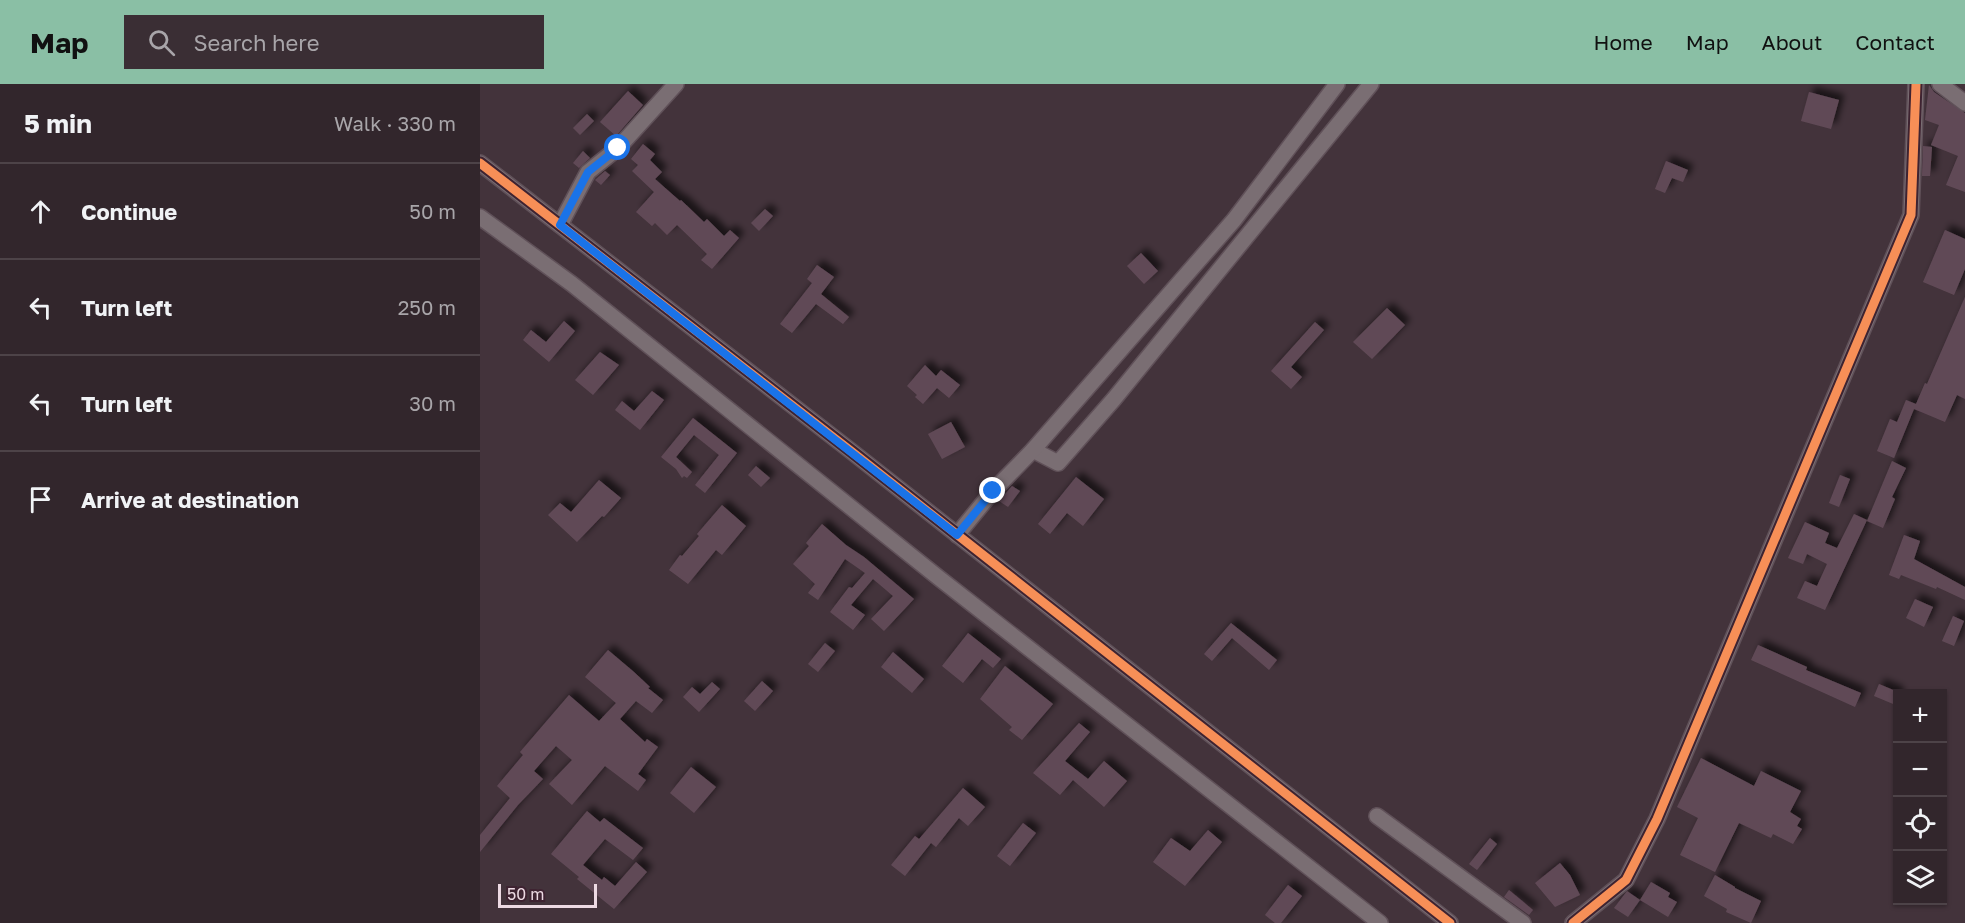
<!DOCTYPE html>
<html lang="en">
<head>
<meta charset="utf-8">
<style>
	body { margin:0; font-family:"Golos Text",sans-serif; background:#3a2e34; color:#f1f3f6 }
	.controls { position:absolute; right:18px; bottom:18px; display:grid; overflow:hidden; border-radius:0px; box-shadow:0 2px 4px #0004 }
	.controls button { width:54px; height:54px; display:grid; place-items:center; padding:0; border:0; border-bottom:2px solid #4d4348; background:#32262c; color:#f1f3f6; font:30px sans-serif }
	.scale { position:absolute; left:18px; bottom:15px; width:99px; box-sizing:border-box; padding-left:6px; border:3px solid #eddae3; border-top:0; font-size:16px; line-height:21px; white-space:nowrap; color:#eddae3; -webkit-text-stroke:4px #3e2331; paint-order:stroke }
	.stop { position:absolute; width:18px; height:18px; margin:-14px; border:4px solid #1a73e8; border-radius:50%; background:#fff }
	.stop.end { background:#1a73e8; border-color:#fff; box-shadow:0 2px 6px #0008 }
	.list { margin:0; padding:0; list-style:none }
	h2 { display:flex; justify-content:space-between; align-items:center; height:78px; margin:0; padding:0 24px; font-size:26px }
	h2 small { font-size:20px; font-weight:400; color:#a8a5a9 }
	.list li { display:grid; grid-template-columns:39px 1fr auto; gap:18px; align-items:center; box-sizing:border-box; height:96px; padding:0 24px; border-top:2px solid #4d4348 }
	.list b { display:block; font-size:22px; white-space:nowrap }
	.list em { font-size:20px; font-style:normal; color:#a8a5a9 }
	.icon { flex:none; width:33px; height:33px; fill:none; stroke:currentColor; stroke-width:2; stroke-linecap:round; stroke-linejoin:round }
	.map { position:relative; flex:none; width:1485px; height:839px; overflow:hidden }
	header { display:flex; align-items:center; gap:36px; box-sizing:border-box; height:84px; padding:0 30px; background:#8abfa5; color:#111 }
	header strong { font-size:28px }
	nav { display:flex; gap:33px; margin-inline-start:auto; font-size:21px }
	.search { width:420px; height:54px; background:#3a2e34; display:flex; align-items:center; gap:15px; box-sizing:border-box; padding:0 21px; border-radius:0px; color:#a8a5a9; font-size:22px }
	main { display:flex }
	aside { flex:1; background:#32262c }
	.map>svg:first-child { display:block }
</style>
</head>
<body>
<header>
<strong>Map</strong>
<div class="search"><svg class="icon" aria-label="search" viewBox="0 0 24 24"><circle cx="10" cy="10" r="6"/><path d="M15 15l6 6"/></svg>Search here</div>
<nav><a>Home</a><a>Map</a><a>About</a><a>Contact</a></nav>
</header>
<main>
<aside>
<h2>5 min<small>Walk · 330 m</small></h2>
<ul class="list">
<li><svg class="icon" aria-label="ahead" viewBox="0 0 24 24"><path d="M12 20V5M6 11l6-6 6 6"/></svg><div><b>Continue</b></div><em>50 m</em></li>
<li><svg class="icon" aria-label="left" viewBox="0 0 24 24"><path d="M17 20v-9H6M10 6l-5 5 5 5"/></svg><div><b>Turn left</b></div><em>250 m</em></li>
<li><svg class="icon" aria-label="left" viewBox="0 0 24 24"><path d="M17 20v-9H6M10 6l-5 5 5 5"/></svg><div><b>Turn left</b></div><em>30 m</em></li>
<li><svg class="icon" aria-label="arrive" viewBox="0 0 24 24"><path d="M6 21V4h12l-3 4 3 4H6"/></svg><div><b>Arrive at destination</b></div></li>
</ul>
</aside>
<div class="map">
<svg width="1485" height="839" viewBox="0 0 1485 839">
	<defs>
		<filter id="shadow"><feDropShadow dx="5.5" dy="-5.5" stdDeviation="3" flood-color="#0009"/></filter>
	</defs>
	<rect width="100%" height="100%" fill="#43333b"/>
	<g fill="#614a57" filter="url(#shadow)">
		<path d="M1449,1L1454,8L1485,29V108L1466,101L1478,72L1451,61L1459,41L1445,36Z"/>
		<path d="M148,7L163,21L136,52L120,38Z"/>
		<path d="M1329,8L1359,16L1351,45L1321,37Z"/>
		<path d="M107,30L114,37L100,51L93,44Z"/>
		<path d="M163,60L175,70L170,76L182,88L175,95L200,117L201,116L224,138L227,135L244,152L250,146L259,154L232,185L221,176L227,170L197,141L187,151L175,139L172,142L156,128L174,108L152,87L158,81L151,75Z"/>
		<path d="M1443,62L1452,63L1450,92H1442Z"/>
		<path d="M103,67L110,74L99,84L93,79Z"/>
		<path d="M1186,77L1208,86L1203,98L1192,94L1185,109L1175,105Z"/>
		<path d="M125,87L130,91L121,101L115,96Z"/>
		<path d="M285,125L293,132L279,147L271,139Z"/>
		<path d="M1465,146L1485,155V185L1474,211L1443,198Z"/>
		<path d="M661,169L678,187L664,200L647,182Z"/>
		<path d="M337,181L354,193L341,210L369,233L363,240L336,220L312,249L300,240L332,199L327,195Z"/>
		<path d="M1485,213V315L1477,311L1465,338L1434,325L1414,374L1397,367L1410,335L1417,338L1426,316L1436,320L1445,299L1447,300Z"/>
		<path d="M907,224L925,241L892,275L873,258Z"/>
		<path d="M84,237L95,247L69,278L43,256L51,246L66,258Z"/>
		<path d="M835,238L844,246L811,283L822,293L811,305L791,287Z"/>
		<path d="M120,268L139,281L113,311L95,296Z"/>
		<path d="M445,281L456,292L461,286L480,301L469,314L457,304L443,320L435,313L437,311L427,302Z"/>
		<path d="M172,307L184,316L160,346L135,326L142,317L154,327Z"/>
		<path d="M213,334L257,369L225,409L215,401L239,371L214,351L196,373L212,388L207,394L204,392L202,394L196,385L181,373Z"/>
		<path d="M471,338L485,363L462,375L448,350Z"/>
		<path d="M1412,377L1426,384L1412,413L1415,415L1403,444L1387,437Z"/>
		<path d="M276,382L290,394L281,403L268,391Z"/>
		<path d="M1360,391L1370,395L1359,423L1349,419Z"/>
		<path d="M596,393L624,415L603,442L587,429L570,450L558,440Z"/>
		<path d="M119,396L141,414L124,433L122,432L97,458L68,431L80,419L91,428Z"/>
		<path d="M532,402L540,407L528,423L519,417Z"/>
		<path d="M242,421L266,442L242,471L236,466L208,500L189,486L200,471L202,472L219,452L217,450Z"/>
		<path d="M1374,430L1387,436L1345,526L1317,514L1325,497L1337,502L1347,480L1327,470L1323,480L1308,474L1325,438L1349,449L1345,459L1357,464Z"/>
		<path d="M342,440L366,461L384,473L434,515L404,547L391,535L413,512L393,495L371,521L385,531L373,546L350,528L369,503L372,504L385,489L365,475L338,516L328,509L335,500L313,480L329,462L326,459Z"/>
		<path d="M1424,451L1440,457L1434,475L1485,503V516L1457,503L1456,505L1421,491L1419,495L1409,491Z"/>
		<path d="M1435,515L1453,523L1444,543L1426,534Z"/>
		<path d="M1473,532L1484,537L1474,562L1462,557Z"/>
		<path d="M751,539L797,576L789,586L752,554L732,577L724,570Z"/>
		<path d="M488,549L521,575L513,584L502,575L483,599L462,582Z"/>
		<path d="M345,559L355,567L338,588L328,580Z"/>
		<path d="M1278,561L1327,583L1326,586L1381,609L1375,623L1271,576Z"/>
		<path d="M128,566L154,588L170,603L168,604L183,616L172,629L156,617L140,635L165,658L167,655L178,663L158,690L166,696L158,707L125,682L92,721L69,700L92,676L76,662L54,687L63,695L38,721L0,768V751L30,714L17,702L43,671L40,668L89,611L119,637L136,619L105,593Z"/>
		<path d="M413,568L444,595L432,609L401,583Z"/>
		<path d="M525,582L573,620L542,656L529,646L532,643L500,615Z"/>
		<path d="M282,597L293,607L275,627L264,617Z"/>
		<path d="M232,598L240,605L219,628L203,613L212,603L220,610Z"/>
		<path d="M1399,600L1418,608V622L1394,612Z"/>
		<path d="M599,639L610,648L585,677L608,695L624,677L647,697L624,723L593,696L580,711L553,689Z"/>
		<path d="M1221,674L1274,702L1281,687L1321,707L1310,728L1321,735L1317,742L1322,745L1313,760L1293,750L1291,754L1259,739L1235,788L1200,771L1218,734L1197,723Z"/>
		<path d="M211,683L236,703L214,729L190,709Z"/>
		<path d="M483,704L505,723L488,742L479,734L456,763L451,759L425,792L411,781L435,752L439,755Z"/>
		<path d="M107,727L120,738L124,734L163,764L153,776L125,755L103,781L122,796L124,793L135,802L156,778L167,788L134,825L97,795L99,793L71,770Z"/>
		<path d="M543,739L556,749L530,782L517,772Z"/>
		<path d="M728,746L742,758L705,802L673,778L691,754L710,767Z"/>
		<path d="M1010,754L1017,760L997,786L989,780Z"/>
		<path d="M1080,779L1090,791L1100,811L1075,823L1055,799Z"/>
		<path d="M1235,791L1255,803V804L1281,817L1271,839L1246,828L1247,825L1224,812Z"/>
		<path d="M1171,798L1190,809L1188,813L1197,818L1188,833L1160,816Z"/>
		<path d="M808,801L822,812L801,839H795L785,831Z"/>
		<path d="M1029,806L1053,826L1049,831L1024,813Z"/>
		<path d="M1147,807L1160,816L1148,833L1134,824Z"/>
	</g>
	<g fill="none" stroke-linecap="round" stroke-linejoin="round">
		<defs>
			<g id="minor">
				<path d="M1460,0L1485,19"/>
				<path d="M0,79L371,367L970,839"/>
				<path d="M0,133L92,200L459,494L900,839"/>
				<path d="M80,141L108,88L138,64L196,0"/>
				<path d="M553,366L578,379L634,315L891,0"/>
				<path d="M477,451L513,407L553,366L754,136L857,0"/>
				<path d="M897,732L1043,839"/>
				<path d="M1093,839L1146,796L1177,735L1431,131L1436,0"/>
			</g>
		</defs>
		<use href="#minor" stroke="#605159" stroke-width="18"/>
		<use href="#minor" stroke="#7a6e73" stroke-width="15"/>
		<defs>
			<g id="cycleway">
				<path d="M0,79L371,367L970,839"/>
				<path d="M1093,839L1146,796L1177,735L1431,131L1436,0"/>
			</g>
		</defs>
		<use href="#cycleway" stroke="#3e2331" stroke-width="13"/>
		<use href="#cycleway" stroke="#f78f57" stroke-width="9"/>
	</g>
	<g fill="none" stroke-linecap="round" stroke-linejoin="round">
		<path stroke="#1a73e8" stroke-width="8" d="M138,64L108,88L80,141L477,451L513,407"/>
	</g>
</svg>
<div class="controls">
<button>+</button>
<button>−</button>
<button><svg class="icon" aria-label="locate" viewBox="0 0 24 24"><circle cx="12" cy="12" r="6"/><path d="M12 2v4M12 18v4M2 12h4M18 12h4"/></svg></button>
<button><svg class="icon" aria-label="layers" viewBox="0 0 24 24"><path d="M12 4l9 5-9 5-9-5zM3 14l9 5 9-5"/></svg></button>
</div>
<div class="scale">50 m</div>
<div class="stop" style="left:138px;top:64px"></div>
<div class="stop end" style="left:513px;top:407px"></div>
</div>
</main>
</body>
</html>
